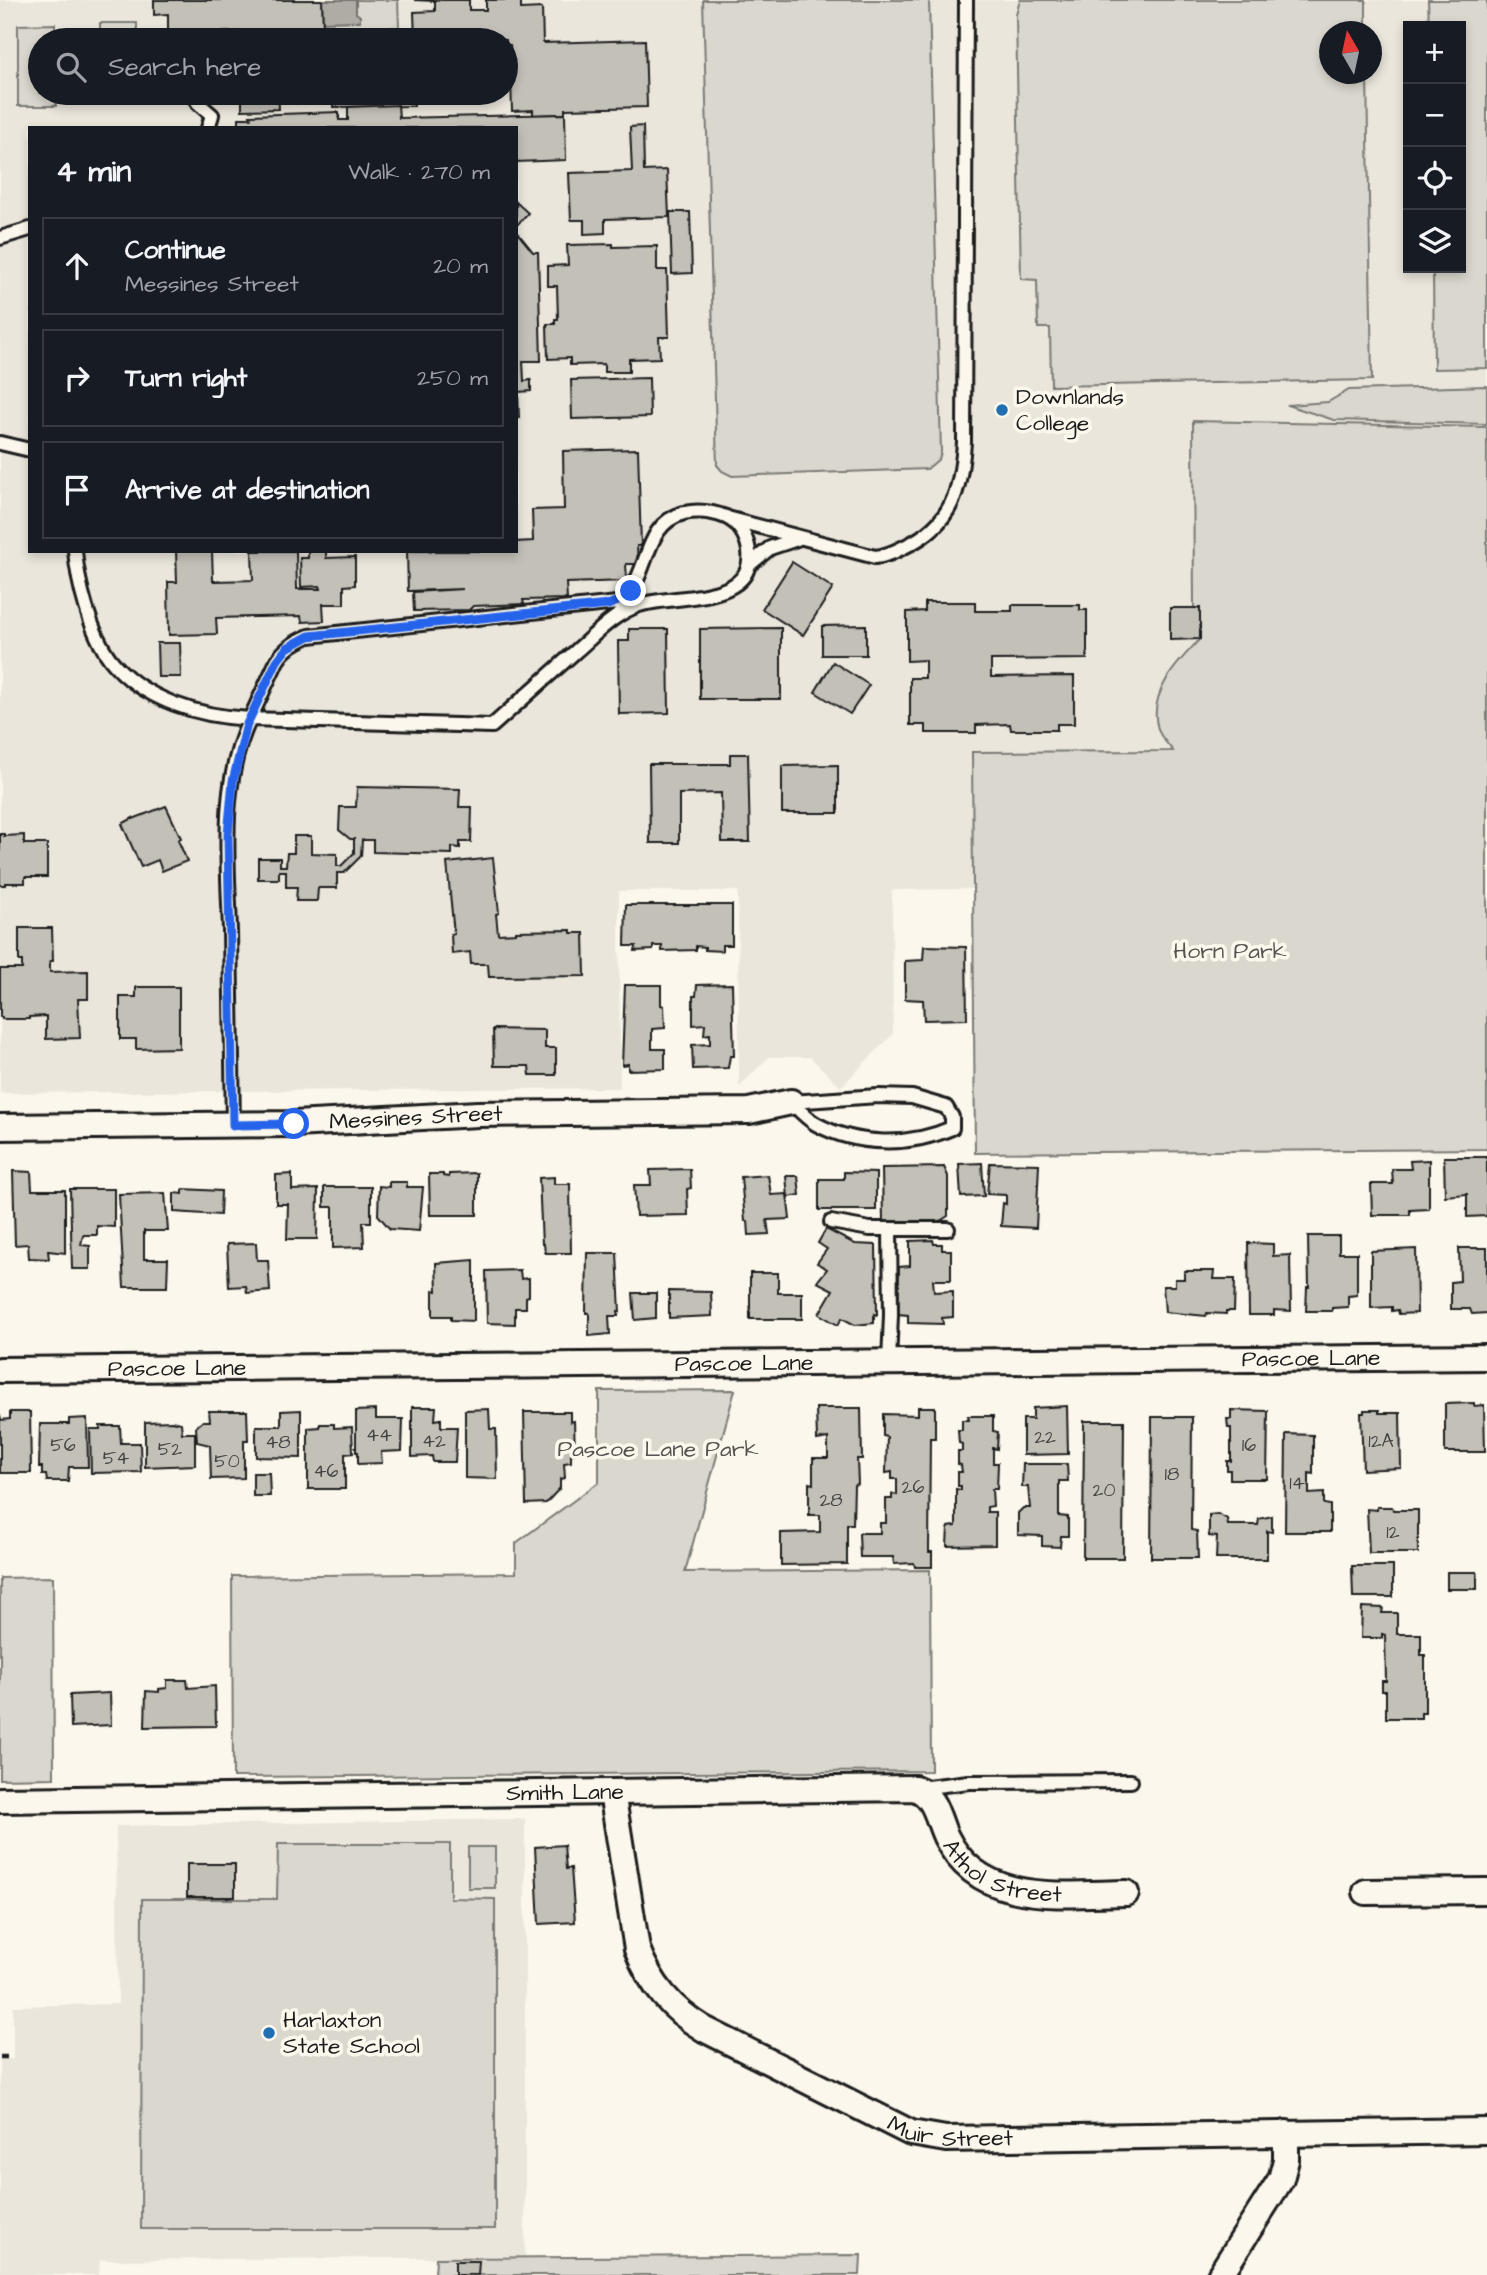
<!DOCTYPE html>
<html lang="en">
<head>
<meta charset="utf-8">
<style>
	body { margin:0; font-family:"Architects Daughter",sans-serif; background:#242831; color:#f1f3f6 }
	.controls { position:absolute; right:21px; top:21px; display:grid; overflow:hidden; border-radius:0px; box-shadow:0 4px 10px #0003 }
	.controls button { width:63px; height:63px; display:grid; place-items:center; padding:0; border:0; border-bottom:2px solid #363941; background:#171b24; color:#f1f3f6; font:35px sans-serif }
	.compass { position:absolute; left:1319px; top:21px; width:63px; height:63px; border-radius:50%; background:#171b24; box-shadow:0 4px 10px #0003; rotate:351deg }
	.stop { position:absolute; width:21px; height:21px; margin:-16px; border:5px solid #2563eb; border-radius:50%; background:#fff }
	.stop.end { background:#2563eb; border-color:#fff; box-shadow:0 2px 7px #0008 }
	.list { margin:0; padding:0; list-style:none }
	h2 { display:flex; justify-content:space-between; align-items:center; height:91px; margin:0; padding:0 28px; font-size:30px }
	h2 small { font-size:23px; font-weight:400; color:#9ea1a6 }
	.list li { display:grid; grid-template-columns:46px 1fr auto; gap:21px; align-items:center; box-sizing:border-box; height:98px; margin:0 14px 14px; padding:0 14px; border:2px solid #363941; border-radius:0px }
	.list b { display:block; font-size:26px; white-space:nowrap }
	.list p { margin:0; font-size:23px; white-space:nowrap; color:#9ea1a6 }
	.list em { font-size:23px; font-style:normal; color:#9ea1a6 }
	.icon { flex:none; width:38px; height:38px; fill:none; stroke:currentColor; stroke-width:2; stroke-linecap:round; stroke-linejoin:round }
	.map { position:relative; flex:none; width:1487px; height:2275px; overflow:hidden }
	.search { position:absolute; background:#171b24; box-shadow:0 4px 10px #0003; left:28px; top:28px; width:490px; height:77px; display:flex; align-items:center; gap:18px; box-sizing:border-box; padding:0 24px; border-radius:38px; color:#9ea1a6; font-size:26px }
	.panel { position:absolute; background:#171b24; box-shadow:0 4px 10px #0003; left:28px; top:126px; width:490px; height:427px; border-radius:0px }
	.map>svg:first-child { display:block }
</style>
</head>
<body>
<div class="map">
<svg width="1487" height="2275" viewBox="0 0 1487 2275">
	<rect width="100%" height="100%" fill="#fbf7ec"/>
	<filter id="ink" filterUnits="userSpaceOnUse"><feTurbulence type="fractalNoise" baseFrequency=".0143" numOctaves="2"/><feDisplacementMap in="SourceGraphic" scale="14" xChannelSelector="R" yChannelSelector="G"/><feConvolveMatrix kernelMatrix="1 2 1 2 8 2 1 2 1" color-interpolation-filters="sRGB"/></filter>
	<g filter="url(#ink)">
		<g fill="#eae6dc" fill-rule="evenodd">
			<path d="M0,0H1487V749L973,753V889L892,890L893,1034L841,1087L810,1057H769L739,1087L738,891H619L620,1088L0,1093ZM1408,26H1461V268H1408ZM1330,32H1372V74H1330ZM40,40H506V93H40ZM30,128H516V551H30Z"/>
			<path d="M525,1819V2257L100,2260L99,2275H0V2059H13V2006L118,2004L116,1826Z"/>
		</g>
		<g fill="#dad7ce" stroke="#7b7a75" stroke-width="2">
			<path d="M322,0H398L399,27L323,29Z"/>
			<path d="M703,0H929L941,452L939,459L927,469L732,476L722,471L717,465Z"/>
			<path d="M1020,0H1366V31L1330,32V74H1367L1372,380L1051,386L1050,328H1038L1037,280L1021,279L1016,15Z"/>
			<path d="M1428,0H1487V368L1434,369L1433,268H1461V26H1429Z"/>
			<rect x="100" y="23" width="37" height="17"/>
			<path d="M55,24V40H40V93H56V106H18V25Z"/>
			<path d="M1487,386V424L1334,420L1287,405L1328,402L1349,390Z"/>
			<path d="M1193,421L1487,427V1149L975,1153L972,752L1173,751C1168,744 1160,737 1158,729C1147,693 1178,662 1200,639V608H1194Z"/>
			<path d="M735,1390L685,1572L930,1570L931,1771L233,1777L232,1576L516,1573V1543L599,1482V1391Z"/>
			<path d="M53,1577L54,1778L0,1779V1578Z"/>
			<path d="M278,1844H450V1898L495,1899V2229H141L142,1899H277Z"/>
			<rect x="468" y="1847" width="27" height="41"/>
			<path d="M861,2255L860,2275H435L436,2258Z"/>
		</g>
		<path fill="#afaca5" stroke="#74726e" stroke-width="2" d="M322,0H356V13L360,16V21L323,22Z"/>
		<g fill="#c3c0b8" stroke="#1c1c1c" stroke-width="2">
			<path d="M154,0H322L323,29L168,34V14L154,15Z"/>
			<path d="M414,0H469V10H486V0H521V9L542,8L543,43L645,40L647,107L565,109V114L533,115V110L512,111L510,45H506V40H402L415,39L414,12L435,11V1Z"/>
			<path d="M242,93H278L279,109L242,110Z"/>
			<path d="M379,93H413L414,106L333,107V102L379,100Z"/>
			<path d="M398,105L399,118L565,114L566,160L516,162V128H239V118H251L250,115L339,112V120H348V107Z"/>
			<path d="M643,126L644,171L667,170L669,217L605,219V233L584,234V220H571L569,173L632,171L630,127Z"/>
			<path d="M516,202L528,213L516,226Z"/>
			<path d="M670,212H690L692,273L672,274Z"/>
			<path d="M516,231L533,252H538L541,361H523L524,381L531,380V391L518,392L519,417L516,418Z"/>
			<path d="M613,244V247L657,246V270H667L669,337H659L660,358L629,359V372H604V364L570,365V358L548,359L547,324H555V319H558L557,286H548V266L568,265L567,245Z"/>
			<path d="M649,378L650,417L572,419L571,380Z"/>
			<path d="M638,449L641,546H637L638,564H626L627,581L566,583L567,599L523,600L524,604L473,606L469,610L414,611L413,592L463,589L408,591L407,551H516V542L533,541L532,510L564,509L563,451Z"/>
			<path d="M176,551H212L213,581H215L253,580L252,551H296L297,589H321L320,586L301,587L300,558H308V551H326V558L355,557V585L344,586V604H323L324,621L302,622L301,616L216,618L217,634L169,635L168,582H177Z"/>
			<path d="M792,562L833,588L803,635L762,609Z"/>
			<path d="M925,602H975V611H1012V605H1080V610H1087V659L991,660V677L1074,676V724H1057V730H1011L1010,724L976,725V733H926V725H910V678H925V660L907,661V612L925,611Z"/>
			<path d="M1170,608H1200V639L1170,640Z"/>
			<path d="M866,625V655H822V626Z"/>
			<path d="M781,628V699H700V629Z"/>
			<path d="M629,629H668L669,713L619,714L618,641H629Z"/>
			<path d="M157,643H180L181,677H158Z"/>
			<path d="M833,662L869,685L850,714L815,692Z"/>
			<path d="M730,754H748L750,842H722L721,793L679,794V843H650L649,764H730Z"/>
			<path d="M838,765V813H782V766Z"/>
			<path d="M357,787L460,789L459,807H472L471,842H460V848L452,847V854L373,852V840H362L361,856L344,873H337V888H318L317,901H296L297,887H286V871H279V879H258V858H280V866H286L287,853H294V836H311V853L337,854V866H341L354,853V839H350L339,830L340,807H356Z"/>
			<path d="M166,806L181,838L178,840L187,861L162,871L158,860L141,867L122,824L133,818V819Z"/>
			<path d="M0,834H4V836L24,835V844H47V877H25V883H5V885H0Z"/>
			<path d="M493,858L499,913L496,914L498,934L516,933V931L571,930V933H584L585,976L489,977L488,964H471L470,952L452,954L451,934H454L447,863Z"/>
			<path d="M626,905H732V945H722V951L705,950V947L696,946V950L662,951V946H653V950L635,951L636,946H625Z"/>
			<path d="M19,928H52L53,961H50V972L88,971V999H78L80,1038L46,1039V1016L29,1017V1019H2V1017H0V969H22V961H19Z"/>
			<path d="M924,946L966,947L967,1019L924,1020L923,1000L905,999V961L923,960Z"/>
			<path d="M732,984L734,1056H730L728,1068L693,1069L692,1045L710,1044V1034L704,1035L705,1024L693,1025V996H696L697,985Z"/>
			<path d="M625,985H661V1005L664,1006L665,1028L652,1029V1049H665V1069L628,1070V1064L622,1065Z"/>
			<path d="M136,987H179V1048L136,1049V1039H120V997H136Z"/>
			<path d="M493,1029L545,1030V1048H556V1075H530L529,1066H494Z"/>
			<path d="M1444,1157H1487V1216L1467,1217V1194L1445,1196Z"/>
			<path d="M1429,1160V1209L1410,1210V1215H1372L1371,1184H1393L1392,1169H1411L1410,1161Z"/>
			<path d="M982,1163L984,1196L961,1197L959,1164Z"/>
			<path d="M990,1163L1039,1164L1036,1228L1001,1226L1003,1203L1006,1204V1195L987,1194Z"/>
			<path d="M944,1167L948,1176V1216L940,1221H883L882,1168Z"/>
			<path d="M690,1169L691,1188L687,1189L688,1215L636,1216L634,1185H651L650,1170Z"/>
			<path d="M13,1171L31,1172L32,1190H65V1253L48,1251L49,1259L29,1258L28,1244L15,1245Z"/>
			<path d="M844,1172L876,1173V1210H819V1179H844Z"/>
			<path d="M477,1173V1215H430L429,1174H443V1176L449,1177V1174Z"/>
			<path d="M292,1174V1190L318,1189L317,1239H287L288,1204H276V1175Z"/>
			<path d="M768,1175L771,1195L787,1194L790,1219L767,1220L769,1234L749,1235L748,1221H745L741,1177Z"/>
			<path d="M786,1176H798L800,1195L788,1197Z"/>
			<path d="M554,1177V1184H570L571,1253H545L544,1244H542L539,1178Z"/>
			<path d="M389,1182H407V1187H423L419,1231L390,1229L378,1215L379,1186L389,1187Z"/>
			<path d="M324,1187H371V1222H363L364,1247L333,1248V1207H324Z"/>
			<path d="M70,1189H114V1227L97,1226V1235H83L81,1245L90,1246V1269H72Z"/>
			<path d="M183,1189L221,1191L220,1215L174,1212V1193L183,1194Z"/>
			<path d="M165,1193L168,1231H144V1259H168L167,1287H124L119,1194Z"/>
			<path d="M826,1229L855,1244L876,1245L877,1315L874,1314V1323L855,1325L842,1318L838,1325L819,1314L833,1290L817,1282L827,1269L817,1263L827,1249L818,1243Z"/>
			<path d="M1308,1236H1339V1253H1357V1295L1348,1296V1307L1332,1308V1311H1306L1307,1287H1309Z"/>
			<path d="M933,1240L934,1244H942V1250H951V1280H933L934,1292L953,1291V1317L942,1318L943,1324L908,1323V1315L898,1314L899,1267L910,1266V1241Z"/>
			<path d="M256,1243L257,1260H268L270,1291L247,1293L246,1286L229,1287L227,1244Z"/>
			<path d="M1248,1243L1273,1244V1256L1290,1255L1291,1311L1274,1310V1315H1249Z"/>
			<path d="M1459,1248H1487V1313L1472,1314L1470,1309H1451V1282L1460,1281Z"/>
			<path d="M1416,1249L1417,1313L1399,1314L1398,1310L1392,1311V1307L1371,1308V1251Z"/>
			<path d="M587,1253H617L620,1312L618,1311V1316H609L610,1334L589,1336V1313H586Z"/>
			<path d="M474,1260V1321L451,1320V1316H433V1290L437,1291L436,1263Z"/>
			<path d="M520,1270L521,1279L529,1278V1296L526,1297V1308H515V1324L487,1323L486,1271Z"/>
			<path d="M1184,1271H1214L1213,1279H1235L1234,1311H1226V1314L1207,1313L1206,1316L1165,1312L1163,1286H1175V1279H1184Z"/>
			<path d="M750,1273H778V1293H802V1319H750Z"/>
			<path d="M669,1291L711,1292L712,1316L669,1318Z"/>
			<path d="M633,1293H656V1318L635,1320Z"/>
			<path d="M1474,1403V1406L1484,1405L1485,1452H1445V1404Z"/>
			<path d="M1067,1406L1068,1454L1023,1455V1419H1033V1408Z"/>
			<path d="M412,1407H436L435,1420L441,1419V1427H457L455,1462H433L432,1456L412,1457Z"/>
			<path d="M918,1407H935V1438H930L929,1552H932V1567H915L914,1563L894,1564L893,1557H860L859,1533H880V1523H886V1499H892V1494L897,1495V1479H892V1472L886,1473L887,1437L883,1436V1414L918,1415Z"/>
			<path d="M816,1408H861L862,1459H857L858,1484L854,1485L853,1524H847V1564L781,1565V1533L820,1532V1515H809V1483L813,1484V1458H828V1438L817,1440Z"/>
			<path d="M489,1409L490,1429H496L497,1479L465,1478V1410Z"/>
			<path d="M301,1410V1458L256,1457V1426H281V1411Z"/>
			<path d="M376,1410V1419H403L402,1451L381,1452L382,1463L358,1464V1452H356V1411Z"/>
			<path d="M1231,1410L1268,1411L1267,1479H1230V1470H1227V1461H1231V1428H1228L1227,1419H1231Z"/>
			<path d="M1364,1410H1379V1413H1400L1401,1468L1363,1470L1361,1413H1364Z"/>
			<path d="M209,1411H247L248,1440H244V1478L211,1479L210,1445L197,1442L196,1427L203,1421H210Z"/>
			<path d="M10,1412H30L31,1473H0V1415L1,1420L10,1419Z"/>
			<path d="M524,1412H570V1422L574,1421L575,1454H571V1462L564,1463L565,1478L560,1479V1488L546,1503L526,1504Z"/>
			<path d="M968,1416H993V1431L998,1432L997,1449L993,1448V1463H998L997,1489H992L993,1506L987,1507V1512H995V1545L947,1546L948,1527L956,1526V1489L961,1490V1486H958V1472H962L961,1465L958,1464V1451H962V1444L959,1443L958,1430H962V1420H969Z"/>
			<path d="M1152,1417H1192L1191,1530L1197,1531L1198,1558H1151Z"/>
			<path d="M87,1418L88,1467H69L68,1481H47L46,1475H42V1467H39L40,1424H69V1419Z"/>
			<path d="M172,1421L181,1423L182,1433H195V1465L145,1467V1422Z"/>
			<path d="M1084,1421H1124L1123,1558H1083Z"/>
			<path d="M320,1424H334V1428L352,1427L353,1453L345,1454V1489H308V1428L320,1427Z"/>
			<path d="M100,1426H120L121,1443H140L141,1472L91,1473L90,1429H100Z"/>
			<path d="M1286,1434L1313,1435V1474L1309,1473V1494L1324,1493V1504L1330,1505V1532H1285Z"/>
			<path d="M1023,1464H1067L1068,1481H1059V1516L1068,1517V1536H1061L1060,1547L1042,1546V1536L1018,1535V1513L1023,1508H1030L1028,1487H1022Z"/>
			<path d="M253,1473H269L270,1496H253Z"/>
			<path d="M1377,1507H1392L1393,1510H1418V1553H1369L1367,1509L1377,1510Z"/>
			<path d="M1218,1514L1227,1519L1228,1525H1258L1259,1519L1272,1516V1532L1267,1531V1559H1216L1217,1537L1209,1536V1515Z"/>
			<path d="M1352,1566H1393V1597H1353Z"/>
			<rect x="1447" y="1572" width="30" height="17"/>
			<path d="M1362,1607L1383,1608L1382,1613H1397V1634H1421V1655H1425V1712H1421V1718H1386V1691H1382V1681H1386L1385,1635L1382,1634V1638H1361Z"/>
			<path d="M167,1680H187L188,1688L215,1686L216,1726L145,1727L146,1691L159,1692V1689L167,1688Z"/>
			<path d="M110,1693L111,1725L71,1727L70,1695Z"/>
			<path d="M564,1845L566,1869L571,1868L575,1922L539,1924L535,1847Z"/>
			<rect x="187" y="1864" width="48" height="33"/>
			<path d="M455,2261H479L478,2275H455Z"/>
		</g>
		<g fill="none" stroke-linecap="round" stroke-linejoin="round">
			<defs>
				<g id="service">
					<path d="M190,38V40"/>
					<path d="M192,93L198,103L212,115L208,128"/>
					<path d="M0,238L30,229"/>
					<path d="M0,443L30,450"/>
					<path d="M731,519L875,557C887,556 896,551 906,546C952,524 961,490 964,442L966,0"/>
					<path d="M75,551C78,584 90,632 110,659C142,700 201,717 250,719L492,726C519,702 547,677 575,652C595,635 613,614 639,605C673,594 756,605 749,551C747,537 739,523 726,517C713,512 698,510 684,513C639,525 652,582 617,603L309,636C295,642 285,648 277,661L250,719C219,783 228,863 230,931C231,996 232,1060 233,1125"/>
					<path d="M749,565L770,548L797,539"/>
					<path d="M878,1096L912,1097L946,1107L952,1117V1128C909,1147 857,1146 816,1124C807,1119 798,1109 791,1102Z"/>
					<path d="M831,1222L870,1229H948"/>
					<path d="M889,1362L891,1315L890,1229"/>
					<path d="M919,1788L969,1782L1131,1781"/>
				</g>
				<g id="minor">
					<path id="s1" d="M0,1127L294,1124L478,1114L749,1111L791,1102"/>
					<path id="s2" d="M0,1370L1487,1357"/>
					<path id="s3" d="M612,1792L637,1949C651,1985 671,2009 704,2029L911,2133L946,2139L1487,2131"/>
					<path id="s4" d="M0,1800L915,1788C936,1797 937,1818 946,1837C980,1907 1062,1894 1126,1893"/>
					<path d="M1366,1892L1487,1891"/>
					<path d="M1220,2275L1281,2179L1286,2160V2133"/>
				</g>
			</defs>
			<use href="#service" stroke="#1c1c1c" stroke-width="18"/>
			<use href="#minor" stroke="#1c1c1c" stroke-width="30"/>
			<path stroke="#1c1c1c" stroke-width="4.5" stroke-dasharray="7 5" stroke-linecap="butt" d="M0,2057H9"/>
			<use href="#service" stroke="#fbf7ec" stroke-width="12"/>
			<use href="#minor" stroke="#fbf7ec" stroke-width="24"/>
		</g>
	</g>
	<g fill="none" stroke-linecap="round" stroke-linejoin="round" filter="url(#ink)">
		<path stroke="#2563eb" stroke-width="9" d="M294,1124L233,1125L228,835L233,781L247,724L277,661L287,648L309,636L608,605L625,598L631,591"/>
	</g>
	<g fill="#1f6fb2" stroke="#fbf7ec" stroke-width="2.5">
		<circle cx="1002" cy="410" r="7"/>
		<circle cx="269" cy="2033" r="7"/>
	</g>
	<g text-anchor="middle" dominant-baseline="central" stroke-width="7" stroke-linejoin="round" paint-order="stroke">
		<g font-size="19" fill="#464543">
			<text x="379" y="1435">44</text>
			<text x="1045" y="1437">22</text>
			<text x="434" y="1441">42</text>
			<text x="1381" y="1441">12A</text>
			<text x="278" y="1442">48</text>
			<text x="63" y="1445">56</text>
			<text x="1249" y="1445">16</text>
			<text x="170" y="1449">52</text>
			<text x="116" y="1458">54</text>
			<text x="227" y="1461">50</text>
			<text x="326" y="1471">46</text>
			<text x="1172" y="1474">18</text>
			<text x="1297" y="1483">14</text>
			<text x="913" y="1487">26</text>
			<text x="1104" y="1490">20</text>
			<text x="831" y="1500">28</text>
			<text x="1393" y="1532">12</text>
		</g>
		<g font-size="23" fill="#1c1c1c" stroke="#fbf7ec" text-anchor="start">
			<text x="1016" y="397">Downlands<tspan x="1016" dy="26">College</tspan></text>
			<text x="283" y="2020">Harlaxton<tspan x="283" dy="26">State School</tspan></text>
		</g>
		<g font-size="23" fill="#555451" stroke="#fbf7ec">
			<text x="1230" y="951">Horn Park</text>
			<text x="658" y="1449">Pascoe Lane Park</text>
		</g>
		<g font-size="23" fill="#1c1c1c" stroke="#fbf7ec">
			<text stroke="none"><textPath href="#s1" startOffset="416">Messines Street</textPath></text>
			<text stroke="none"><textPath href="#s2" startOffset="1311">Pascoe Lane</textPath></text>
			<text stroke="none"><textPath href="#s2" startOffset="744">Pascoe Lane</textPath></text>
			<text stroke="none"><textPath href="#s2" startOffset="177">Pascoe Lane</textPath></text>
			<text stroke="none"><textPath href="#s4" startOffset="565">Smith Lane</textPath></text>
			<text stroke="none"><textPath href="#s4" startOffset="1046">Athol Street</textPath></text>
			<text stroke="none"><textPath href="#s3" startOffset="536">Muir Street</textPath></text>
		</g>
	</g>
</svg>
<div class="controls">
<button>+</button>
<button>−</button>
<button><svg class="icon" aria-label="locate" viewBox="0 0 24 24"><circle cx="12" cy="12" r="6"/><path d="M12 2v4M12 18v4M2 12h4M18 12h4"/></svg></button>
<button><svg class="icon" aria-label="layers" viewBox="0 0 24 24"><path d="M12 4l9 5-9 5-9-5zM3 14l9 5 9-5"/></svg></button>
</div>
<svg class="compass" viewBox="-18 -18 36 36"><path d="M0-13l5 13h-10z" fill="#e53935"/><path d="M0 13l5-13h-10z" fill="#9ea1a6"/></svg>
<div class="stop" style="left:294px;top:1124px"></div>
<div class="stop end" style="left:631px;top:591px"></div>
<div class="search"><svg class="icon" aria-label="search" viewBox="0 0 24 24"><circle cx="10" cy="10" r="6"/><path d="M15 15l6 6"/></svg>Search here</div>
<section class="panel">
<h2>4 min<small>Walk · 270 m</small></h2>
<ul class="list">
<li><svg class="icon" aria-label="ahead" viewBox="0 0 24 24"><path d="M12 20V5M6 11l6-6 6 6"/></svg><div><b>Continue</b><p>Messines Street</p></div><em>20 m</em></li>
<li><svg class="icon" aria-label="right" viewBox="0 0 24 24"><path d="M7 20v-9h11M14 6l5 5-5 5"/></svg><div><b>Turn right</b></div><em>250 m</em></li>
<li><svg class="icon" aria-label="arrive" viewBox="0 0 24 24"><path d="M6 21V4h12l-3 4 3 4H6"/></svg><div><b>Arrive at destination</b></div></li>
</ul>
</section>
</div>
</body>
</html>
